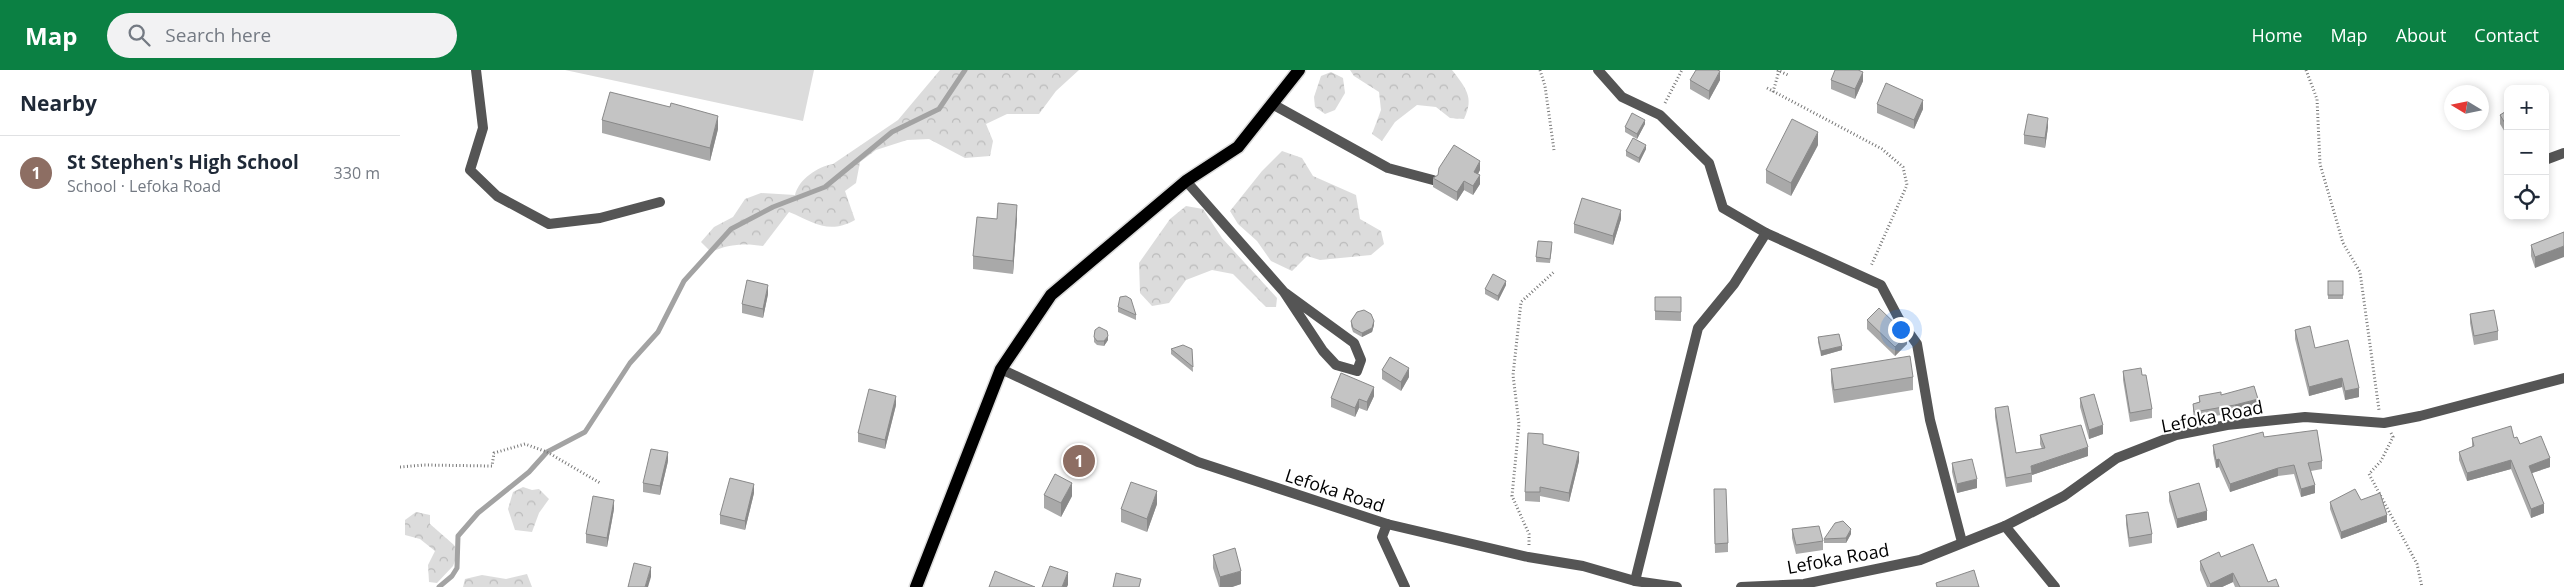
<!DOCTYPE html>
<html lang="en">
<head>
<meta charset="utf-8">
<style>
	body { margin:0; font-family:"Open Sans",sans-serif; background:#f2f2f3; color:#1f2937 }
	.controls { position:absolute; right:15px; top:15px; display:grid; overflow:hidden; border-radius:10px; box-shadow:0 2px 8px #0003 }
	.controls button { width:45px; height:45px; display:grid; place-items:center; padding:0; border:0; border-bottom:1px solid #e0e1e3; background:#fff; color:#1f2937; font:25px sans-serif }
	.compass { position:absolute; left:2044px; top:15px; width:45px; height:45px; border-radius:50%; background:#fff; box-shadow:0 2px 8px #0003; rotate:280deg }
	.you { position:absolute; left:1500px; top:259px; width:18px; height:18px; margin:-12px; border:4px solid #fff; border-radius:50%; background:#1a73e8; box-shadow:0 0 0 8px #1a73e833 }
	.badge { display:grid; place-items:center; width:32px; height:32px; border-radius:50%; background:#0b8043; color:#fff; font-size:16px; font-weight:700 }
	.pin { position:absolute; translate:-50% -50%; border:2px solid #fff; box-shadow:0 1px 5px #0006 }
	.list { margin:0; padding:0; list-style:none }
	h2 { display:flex; justify-content:space-between; align-items:center; height:65px; margin:0; padding:0 20px; font-size:21px }
	h2 small { font-size:16px; font-weight:400; color:#747a83 }
	.list li { display:grid; grid-template-columns:32px 1fr auto; gap:15px; align-items:center; box-sizing:border-box; height:75px; padding:0 20px; border-top:1px solid #e0e1e3 }
	.list b { display:block; font-size:19px; white-space:nowrap }
	.list p { margin:0; font-size:16px; white-space:nowrap; color:#747a83 }
	.list em { font-size:16px; font-style:normal; color:#747a83 }
	.icon { flex:none; width:28px; height:28px; fill:none; stroke:currentColor; stroke-width:2; stroke-linecap:round; stroke-linejoin:round }
	.map { position:relative; flex:none; width:2164px; height:517px; overflow:hidden }
	header { display:flex; align-items:center; gap:30px; box-sizing:border-box; height:70px; padding:0 25px; background:#0b8043; color:#fff }
	header strong { font-size:24px }
	nav { display:flex; gap:28px; margin-inline-start:auto; font-size:18px }
	.search { width:350px; height:45px; background:#f2f2f3; display:flex; align-items:center; gap:12px; box-sizing:border-box; padding:0 18px; border-radius:28px; color:#747a83; font-size:19px }
	main { display:flex }
	aside { flex:1; background:#fff }
	.map>svg:first-child { display:block }
</style>
</head>
<body>
<header>
<strong>Map</strong>
<div class="search"><svg class="icon" aria-label="search" viewBox="0 0 24 24"><circle cx="10" cy="10" r="6"/><path d="M15 15l6 6"/></svg>Search here</div>
<nav><a>Home</a><a>Map</a><a>About</a><a>Contact</a></nav>
</header>
<main>
<aside>
<h2>Nearby<small></small></h2>
<ul class="list">
<li><span class="badge" style="background:#8d6e63">1</span><div><b>St Stephen's High School</b><p>School · Lefoka Road</p></div><em>330 m</em></li>
</ul>
</aside>
<div class="map">
<svg width="2164" height="517" viewBox="0 0 2164 517">
	<defs>
		<pattern id="forest-crowns" width="20" height="18" patternUnits="userSpaceOnUse" patternTransform="scale(1.25)"><rect width="20" height="18" fill="#dcdcdc"/><path d="M2 6a3 3 0 1 1 6 0M12 15a3 3 0 1 1 6 0" fill="none" stroke="#bbb"/></pattern>
	</defs>
	<rect width="100%" height="100%" fill="#fff"/>
	<g fill="url(#forest-crowns)">
		<path d="M540,0H679L656,21L639,44H607L586,54L593,71L590,86L565,88L529,69L507,70L476,80L460,92L456,113L445,121L455,150C428,165 414,152 389,142L363,176C345,173 328,174 311,182L301,172L314,157L333,147L345,129L361,123L395,125C399,109 417,97 433,94L498,50Z"/>
		<path d="M950,0H1052C1065,17 1075,27 1064,49L1050,48L1036,37L1017,35L995,52L982,71L972,64L981,40L979,22L954,6Z"/>
		<path d="M931,2L943,8L945,23L935,40L925,44L915,37L914,27L921,6Z"/>
		<path d="M882,81L902,88L913,106L956,125L960,149L981,161L984,174L971,185L920,190L907,186L892,201L871,191L857,171L838,154L830,141L862,101Z"/>
		<path d="M786,136L803,139L822,168L877,228L876,237H866L833,204L812,200L786,210L769,233L752,236L740,223L739,193L770,149Z"/>
		<path d="M123,417L132,420L139,419L149,429L139,443L132,462L115,460L108,439L113,422Z"/>
		<path d="M16,442L30,445V454L54,475L58,483L53,496L37,513L29,512L28,495L35,481L20,469L5,465V450Z"/>
		<path d="M127,504L132,517H63L65,509L82,505L106,509Z"/>
	</g>
	<path fill="#dcdcdc" d="M165,0H414L403,51Z"/>
	<g fill="none" stroke-linecap="round" stroke-linejoin="round">
		<path stroke="#a3a3a3" stroke-width="5" d="M39,517L52,506L57,498L58,466L78,443L129,402L147,382L185,362L230,293L258,262L284,211L331,159L373,137L425,117L492,62L539,39L565,0"/>
		<defs>
			<path id="primary" d="M516,517L601,299L651,225L786,111L838,77L899,0"/>
		</defs>
		<use href="#primary" stroke="#dbdbdb" stroke-width="15"/>
		<g stroke="#777" stroke-width="3" stroke-dasharray="1 2.5" stroke-linecap="butt">
			<path d="M1140,0L1145,16L1154,80"/>
			<path d="M1377,0L1388,5"/>
			<path d="M1906,0L1917,29L1920,94L1943,173L1960,202L1979,340"/>
			<path d="M1367,18L1482,79L1503,97L1507,115L1471,196"/>
			<path d="M1373,22L1379,1"/>
			<path d="M1265,33L1282,0"/>
			<path d="M1991,363L1993,367L1981,391L1969,404L2017,494L2022,517"/>
			<path d="M0,397L24,395L92,396L94,383L125,374L147,382L200,413"/>
			<path d="M1129,475V464L1112,426L1119,354L1113,305L1121,232L1155,201"/>
		</g>
		<g stroke="#555" stroke-width="10">
			<path d="M76,0L83,58L70,100L97,126L149,154L200,148L260,132"/>
			<path d="M1198,0L1222,27L1260,45L1309,93L1323,138L1366,163"/>
			<path d="M874,35L988,98L1033,110"/>
			<path d="M786,111L884,222L923,281L936,295L957,301L961,290L954,273L884,222"/>
			<path d="M987,454L982,467L1005,517"/>
		</g>
		<g stroke="#555" stroke-width="10">
			<path d="M2145,90L2164,83"/>
			<path d="M601,299L798,392L987,454L1128,487L1183,496L1235,511L1277,517"/>
			<path d="M1605,456L1655,517"/>
			<path d="M1235,511L1298,258L1334,214L1366,163L1481,215L1499,249L1517,274L1530,350L1562,472"/>
			<path d="M1341,517L1404,514L1520,490L1605,456L1664,426L1717,388L1776,365L1827,355L1905,347L1984,353L2020,346L2164,308"/>
		</g>
		<use href="#primary" stroke="#000" stroke-width="12"/>
	</g>
	<g fill="#a9a9a9">
		<path d="M1290,10H1320L1309,30L1290,19Z"/>
		<path d="M1431,10L1463,11L1455,29L1431,19Z"/>
		<path d="M1477,34L1523,39L1514,59L1477,43Z"/>
		<path d="M2108,40V67L2100,54V45Z"/>
		<path d="M202,50L318,59L310,91L202,63Z"/>
		<path d="M1245,54L1237,69L1225,62V57Z"/>
		<path d="M1648,57L1645,78L1624,74V65Z"/>
		<path d="M1418,75L1391,126L1366,113V100Z"/>
		<path d="M1246,79L1239,93L1226,86V81Z"/>
		<path d="M1080,100L1078,104L1080,114L1073,125L1064,120L1057,131L1033,117V108Z"/>
		<path d="M617,148L613,204L573,199V186L597,149Z"/>
		<path d="M1221,149L1213,175L1174,163V154Z"/>
		<path d="M2164,162L2135,198L2131,186V175Z"/>
		<path d="M1152,177L1150,193L1136,192V187Z"/>
		<rect x="1928" y="211" width="15" height="18"/>
		<path d="M1106,215L1098,231L1085,224V219Z"/>
		<path d="M368,224L363,248L342,243V234Z"/>
		<path d="M1255,227H1281V251L1255,250Z"/>
		<path d="M718,237L736,245V250L718,242Z"/>
		<path d="M2070,244L2098,261V270L2074,275L2070,253Z"/>
		<path d="M1467,250L1507,274L1495,286L1467,259Z"/>
		<path d="M951,251L974,255L972,262L962,267L953,262L951,256Z"/>
		<path d="M1895,260L1915,278L1959,327L1945,330L1942,317L1909,326L1895,269Z"/>
		<path d="M694,267L708,270L704,276L697,275L694,272Z"/>
		<path d="M1418,267L1442,280L1421,286L1418,272Z"/>
		<path d="M771,279H792L793,302L771,284Z"/>
		<path d="M1431,299L1513,307V320L1434,333L1431,312Z"/>
		<path d="M982,300L1009,307L1001,321L982,309Z"/>
		<path d="M1723,301L1742,305L1752,339V348L1730,352L1723,310Z"/>
		<path d="M1821,325L1858,336L1835,343L1794,349L1793,341V334L1799,332V326Z"/>
		<path d="M974,326L967,341L959,338L955,347L931,337V328Z"/>
		<path d="M1680,328L1703,364L1689,369L1680,337Z"/>
		<path d="M496,335L485,379L458,372V363Z"/>
		<path d="M1595,338L1616,383L1642,379L1640,374V365L1688,386L1632,405V412L1606,417L1595,347Z"/>
		<path d="M1864,367L1922,391V399L1911,401L1915,423L1901,427L1894,404L1878,406L1830,422L1819,397L1816,398L1813,383V375Z"/>
		<path d="M2072,368H2114L2120,374L2150,397L2132,403L2144,443L2131,448L2111,399L2067,411L2059,390V382L2072,377Z"/>
		<path d="M1143,374L1179,391L1169,432L1140,426V432L1125,431V422Z"/>
		<path d="M268,391L260,425L243,422V413Z"/>
		<path d="M1552,393L1577,418L1557,423L1552,402Z"/>
		<path d="M1769,422L1807,450L1777,458L1769,431Z"/>
		<path d="M354,423L345,460L320,454V445Z"/>
		<path d="M644,425L672,426L661,447L644,438Z"/>
		<path d="M1314,428L1328,473V482L1315,483Z"/>
		<path d="M1961,430L1987,452L1941,469L1930,439V432Z"/>
		<path d="M757,434L747,462L721,452V439Z"/>
		<path d="M214,439L207,477L186,473V464Z"/>
		<path d="M1726,445L1752,464V473L1729,477L1726,454Z"/>
		<path d="M1392,459L1423,471V480L1396,484L1392,468Z"/>
		<path d="M1451,464L1446,473H1424V469Z"/>
		<path d="M813,485L841,514L832,517H819L813,498Z"/>
		<path d="M1821,487L1868,512L1879,517H1835L1833,512L1822,517H1807L1800,500V491Z"/>
	</g>
	<g fill="#898989">
		<path d="M1320,1V10L1309,30V21Z"/>
		<path d="M1463,2V11L1455,29V19Z"/>
		<path d="M1523,30V39L1514,59V50Z"/>
		<path d="M318,46V59L310,91V78Z"/>
		<path d="M1648,48V57L1645,78V68Z"/>
		<path d="M1245,50V54L1237,69V64Z"/>
		<path d="M1418,62V75L1391,126V113Z"/>
		<path d="M1246,75V79L1239,93V88Z"/>
		<path d="M1080,91V100L1074,111V102Z"/>
		<path d="M1080,105V114L1073,125V116Z"/>
		<path d="M1064,111V120L1057,131V122Z"/>
		<path d="M617,135V148L613,204V191Z"/>
		<path d="M1221,140V149L1213,175V166Z"/>
		<path d="M2164,176V187L2135,198V187Z"/>
		<path d="M1106,211V215L1098,231V226Z"/>
		<path d="M368,215V224L363,248V239Z"/>
		<path d="M974,251V255L972,262L962,267V263Z"/>
		<path d="M1507,265V274L1495,286V277Z"/>
		<path d="M708,266V270L704,276V271Z"/>
		<path d="M1442,276V280L1421,286V281Z"/>
		<path d="M1009,298V307L1001,321V312Z"/>
		<path d="M1942,308V317L1909,326V317Z"/>
		<path d="M974,317V326L967,341V332Z"/>
		<path d="M1959,318V327L1945,330V321Z"/>
		<path d="M496,326V335L485,379V370Z"/>
		<path d="M959,329V338L955,347V338Z"/>
		<path d="M1858,329V336L1835,343V335Z"/>
		<path d="M1703,355V364L1689,369V360Z"/>
		<path d="M1688,377V386L1632,405L1631,396Z"/>
		<path d="M268,382V391L260,425V416Z"/>
		<path d="M1179,382V391L1169,432V423Z"/>
		<path d="M2150,388V397L2129,404V396Z"/>
		<path d="M1819,389V397L1816,398V390Z"/>
		<path d="M2111,390V399L2067,411V403Z"/>
		<path d="M1878,398V406L1830,422V414Z"/>
		<path d="M1577,409V418L1557,423V414Z"/>
		<path d="M672,413V426L661,447V433Z"/>
		<path d="M354,414V423L345,460V451Z"/>
		<path d="M1915,415V423L1901,427V419Z"/>
		<path d="M757,421V434L747,462V449Z"/>
		<path d="M214,430V439L207,477V468Z"/>
		<path d="M2144,434V443L2131,448V439Z"/>
		<path d="M1807,441V450L1777,458V449Z"/>
		<path d="M1987,445V452L1941,469V462Z"/>
		<path d="M1451,459V464L1446,473V468Z"/>
		<path d="M251,497V507L248,517H245Z"/>
		<path d="M841,501V514L832,517H820V507Z"/>
		<path d="M668,502V515L667,517H662Z"/>
		<path d="M1833,503V512L1822,517H1810V514Z"/>
	</g>
	<g fill="#c4c4c4" stroke="#898989">
		<path d="M1296,0H1317L1320,1L1309,21L1290,10Z"/>
		<path d="M1435,0H1458L1463,2L1455,19L1431,10Z"/>
		<path d="M1486,13L1523,30L1514,50L1477,34Z"/>
		<path d="M210,22L270,37L271,33L318,46L310,78L202,50Z"/>
		<path d="M2108,40V58L2100,45Z"/>
		<path d="M1232,43L1245,50L1237,64L1225,57Z"/>
		<path d="M1628,44L1648,48L1645,68L1624,65Z"/>
		<path d="M1392,49L1418,62L1391,113L1366,100Z"/>
		<path d="M1233,68L1246,75L1239,88L1226,81Z"/>
		<path d="M1054,75L1080,91L1074,102L1080,105L1073,116L1064,111L1057,122L1033,108L1038,105L1039,98Z"/>
		<path d="M1182,128L1221,140L1213,166L1174,154Z"/>
		<path d="M598,133L617,135L613,191L573,186L577,147L597,149Z"/>
		<path d="M2164,162V176L2135,187L2131,175Z"/>
		<path d="M1138,171L1152,172L1150,189L1136,187Z"/>
		<path d="M1093,204L1106,211L1098,226L1085,219Z"/>
		<path d="M347,210L368,215L363,239L342,234Z"/>
		<rect x="1928" y="211" width="15" height="14"/>
		<path d="M726,226L731,229L736,245L718,237L720,227Z"/>
		<path d="M1255,227H1281V242L1255,241Z"/>
		<path d="M1479,238L1507,265L1495,277L1467,250Z"/>
		<path d="M964,240L971,244L974,251L972,258L962,263L953,258L951,251L957,242Z"/>
		<path d="M2094,240L2098,261L2074,266L2070,244Z"/>
		<path d="M1910,256L1915,278L1948,270L1959,318L1945,321L1942,308L1909,317L1895,260Z"/>
		<path d="M699,257L707,261L708,266L704,271H697L694,267L695,260Z"/>
		<path d="M1439,264L1442,276L1421,281L1418,267Z"/>
		<path d="M783,275L792,279L793,297L771,279Z"/>
		<path d="M1510,286L1513,307L1434,320L1431,299Z"/>
		<path d="M990,287L1009,298L1001,312L982,300Z"/>
		<path d="M1741,298L1742,305H1746L1752,339L1730,343L1723,301Z"/>
		<path d="M941,303L974,317L967,332L959,329L955,338L931,328Z"/>
		<path d="M1854,316L1858,329L1835,335L1794,342L1793,334L1800,332L1799,326L1821,322V325Z"/>
		<path d="M469,319L496,326L485,370L458,363Z"/>
		<path d="M1694,324L1703,355L1689,360L1680,328Z"/>
		<path d="M1608,336L1616,383L1645,378L1640,365L1681,355L1688,377L1631,396L1632,403L1606,408L1595,338Z"/>
		<path d="M2111,356L2114,368L2117,367L2120,374L2141,366L2150,388L2129,396L2144,434L2131,439L2111,390L2067,403L2059,382L2074,376L2072,368Z"/>
		<path d="M1917,360L1922,391L1908,393L1915,415L1901,419L1894,395L1878,398L1830,414L1819,389L1816,390L1813,375L1863,362L1864,367Z"/>
		<path d="M1128,363L1143,364V374L1179,382L1169,423L1140,417V422H1125Z"/>
		<path d="M251,379L268,382L260,416L243,413Z"/>
		<path d="M1572,389L1577,409L1557,414L1552,393Z"/>
		<path d="M655,404L672,413L661,433L644,425Z"/>
		<path d="M330,408L354,414L345,451L320,445Z"/>
		<path d="M731,412L757,421L747,449L721,439Z"/>
		<path d="M1799,413L1807,441L1777,449L1769,422Z"/>
		<path d="M1314,419H1326L1328,473L1315,474Z"/>
		<path d="M1955,419L1961,430L1980,423L1987,445L1941,462L1930,432Z"/>
		<path d="M193,426L214,430L207,468L186,464Z"/>
		<path d="M1748,442L1752,464L1729,468L1726,445Z"/>
		<path d="M1443,451L1451,459L1446,468L1424,469L1435,453Z"/>
		<path d="M1419,456L1423,471L1396,475L1392,459Z"/>
		<path d="M1853,474L1868,512L1876,509L1879,517H1840L1833,503L1810,514L1800,491L1819,482L1821,487Z"/>
		<path d="M835,478L841,501L820,507L813,485Z"/>
		<path d="M234,493L251,497L245,517H228Z"/>
		<path d="M650,496L668,502L662,517H642Z"/>
		<path d="M1574,500L1579,517H1537L1536,513Z"/>
		<path d="M595,501L635,517H589Z"/>
		<path d="M716,503L741,509L739,517H713Z"/>
	</g>
	<g text-anchor="middle" dominant-baseline="central" stroke-width="4.5" stroke-linejoin="round" paint-order="stroke">
		<g font-size="18" fill="#000" stroke="#fff">
			<text transform="translate(1812 346) rotate(-11)">Lefoka Road</text>
			<text transform="translate(935 420) rotate(18)">Lefoka Road</text>
			<text transform="translate(1438 488) rotate(-10)">Lefoka Road</text>
		</g>
	</g>
</svg>
<div class="controls">
<button>+</button>
<button>−</button>
<button><svg class="icon" aria-label="locate" viewBox="0 0 24 24"><circle cx="12" cy="12" r="6"/><path d="M12 2v4M12 18v4M2 12h4M18 12h4"/></svg></button>
</div>
<svg class="compass" viewBox="-18 -18 36 36"><path d="M0-13l5 13h-10z" fill="#e53935"/><path d="M0 13l5-13h-10z" fill="#747a83"/></svg>
<div class="you"></div>
<div class="pin badge" style="left:679px;top:391px;background:#8d6e63">1</div>
</div>
</main>
</body>
</html>
